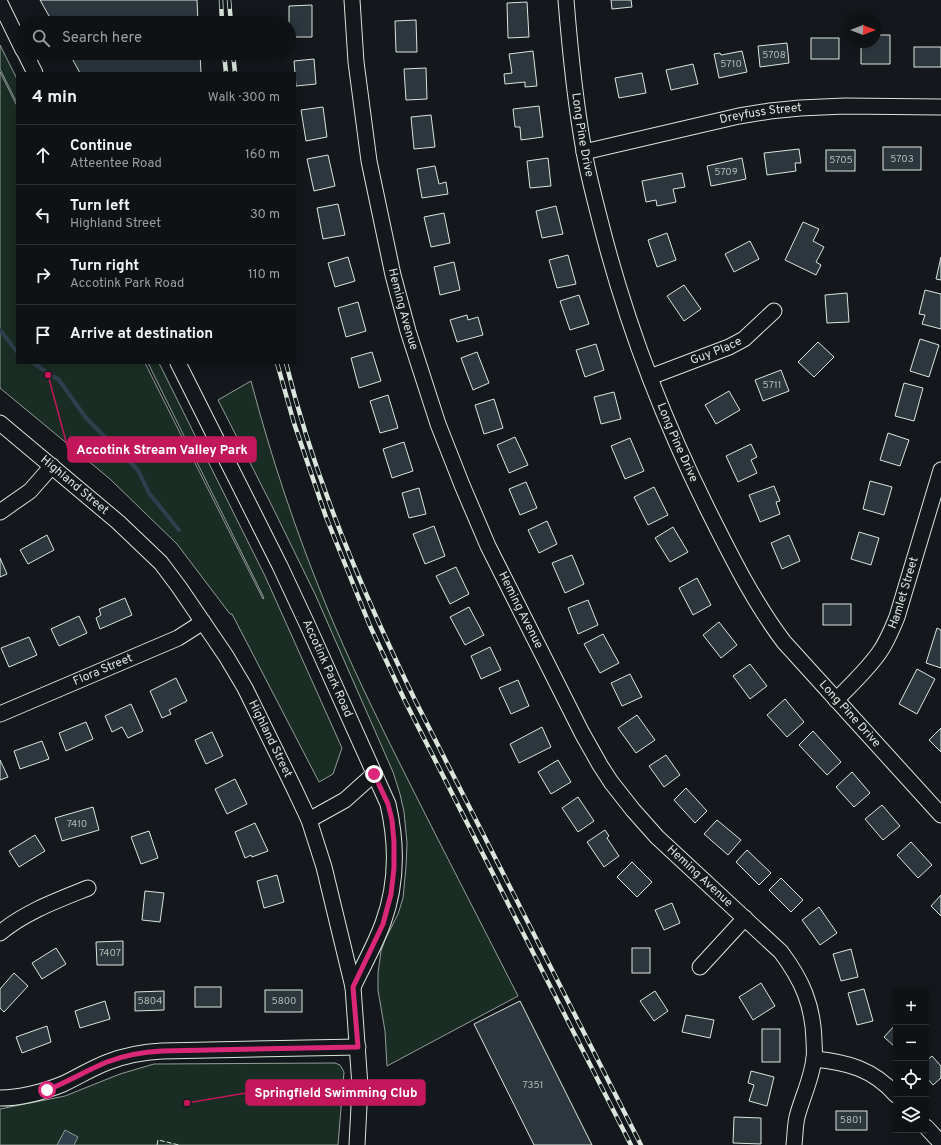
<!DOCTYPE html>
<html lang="en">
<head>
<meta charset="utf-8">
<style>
	body { margin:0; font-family:Overpass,sans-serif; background:#181b1e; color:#f1f3f6 }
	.controls { position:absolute; right:12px; bottom:12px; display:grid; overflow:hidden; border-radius:0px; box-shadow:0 2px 10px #0003 }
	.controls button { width:36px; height:36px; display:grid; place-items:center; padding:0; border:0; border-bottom:1px solid #2f3234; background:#0f1215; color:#f1f3f6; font:20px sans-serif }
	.compass { position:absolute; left:845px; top:12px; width:36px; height:36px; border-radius:50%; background:#0f1215; box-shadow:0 2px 10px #0003; rotate:90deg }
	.stop { position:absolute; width:12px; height:12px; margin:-9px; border:3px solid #db2777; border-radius:50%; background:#fff }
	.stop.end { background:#db2777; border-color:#fff; box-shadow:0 1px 4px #0008 }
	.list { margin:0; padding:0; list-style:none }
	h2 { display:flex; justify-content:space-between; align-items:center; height:52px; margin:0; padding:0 16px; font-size:17px }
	h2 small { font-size:13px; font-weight:400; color:#9b9ea0 }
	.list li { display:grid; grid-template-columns:26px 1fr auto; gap:12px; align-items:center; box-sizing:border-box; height:60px; padding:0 16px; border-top:1px solid #2f3234 }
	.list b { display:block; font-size:15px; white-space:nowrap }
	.list p { margin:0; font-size:13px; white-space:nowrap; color:#9b9ea0 }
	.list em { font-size:13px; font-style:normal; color:#9b9ea0 }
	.icon { flex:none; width:22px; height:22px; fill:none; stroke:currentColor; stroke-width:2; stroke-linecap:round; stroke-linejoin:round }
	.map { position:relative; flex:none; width:941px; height:1145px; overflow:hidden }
	.search { position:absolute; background:#0f1215; box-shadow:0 2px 10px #0003; left:16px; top:16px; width:280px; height:44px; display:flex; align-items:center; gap:10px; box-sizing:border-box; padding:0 14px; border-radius:22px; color:#9b9ea0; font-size:15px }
	.panel { position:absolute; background:#0f1215; box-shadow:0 2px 10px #0003; left:16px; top:72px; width:280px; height:292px; border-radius:0px }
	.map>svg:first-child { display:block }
</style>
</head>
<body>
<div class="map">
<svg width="941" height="1145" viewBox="0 0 941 1145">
	<rect width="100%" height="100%" fill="#14181c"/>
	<g fill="#1a2d24" stroke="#939e99">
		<path d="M0,45L17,79V103L0,69Z"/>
		<path d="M0,72L17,106V363H145L263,599L264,598L148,363H159L265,576L342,748L333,774L319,782L232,614H230L177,544L110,479L0,388Z"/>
		<path d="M251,381C271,457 296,532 326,605C349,661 376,716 403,770C441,846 480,921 518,996L387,1066L385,1031L378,990V973L381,951L385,940L398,914L403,898L406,867L407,843L404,812L400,794L393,772L315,594L271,504L218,400Z"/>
		<path d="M335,1063L340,1065L344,1072L338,1145H0V1109L65,1096L120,1074L154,1064Z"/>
	</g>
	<path fill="#2f3f4d" stroke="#939e99" d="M65,1130L78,1137L74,1145H57Z"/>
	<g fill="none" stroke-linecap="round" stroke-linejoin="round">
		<g stroke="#2f3f4d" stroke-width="4">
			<path d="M0,330L17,352"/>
			<path d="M33,363L59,380L86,418L138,470L149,493L179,530"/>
		</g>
	</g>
	<g fill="#2c363c" stroke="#d8e6dc">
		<path d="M40,0H197L198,23H53Z"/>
		<path d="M611,0H631L632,7L612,9Z"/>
		<path d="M527,2L529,37L508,38L507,3Z"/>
		<path d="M312,5V37H289V6Z"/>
		<path d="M416,20L417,52H396L395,21Z"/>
		<path d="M875,35H890V64H861V42H874Z"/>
		<rect x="811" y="38" width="28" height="21"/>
		<path d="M787,43L789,63L760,67L758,46Z"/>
		<rect x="914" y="47" width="27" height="20"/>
		<path d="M533,51L537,86L525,87V82L505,84L504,74L512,73L509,54Z"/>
		<path d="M742,51L747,72L719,78L714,54L720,53L721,55Z"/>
		<path d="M69,53H200L201,73H80Z"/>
		<path d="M314,59L316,84L296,86L294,61Z"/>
		<path d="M693,64L698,84L671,90L666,70Z"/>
		<path d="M426,68L427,99L406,100L404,69Z"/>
		<path d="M642,73L646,93L619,98L615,78Z"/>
		<path d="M539,106L543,137L521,140L520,127H515L513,109Z"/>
		<path d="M323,107L327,137L306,141L301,110Z"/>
		<path d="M431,115L435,147L414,149L411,117Z"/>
		<rect x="883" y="147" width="38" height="23"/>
		<path d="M799,149L801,163H795L796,171L767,175L764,153Z"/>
		<rect x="826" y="150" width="29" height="21"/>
		<path d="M328,155L335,186L314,191L307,159Z"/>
		<path d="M548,158L551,186L530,188L527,161Z"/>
		<path d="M742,158L746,179L711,186L707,166Z"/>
		<path d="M435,166L439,184L446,182L448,194L422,198L417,169Z"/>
		<path d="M682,173L685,187L673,189L676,202L657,206L656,200L646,202L642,181Z"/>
		<path d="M338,204L345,235L323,239L317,208Z"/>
		<path d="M556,206L563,234L542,238L536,211Z"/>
		<path d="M444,213L450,243L431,247L424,217Z"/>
		<path d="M803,222L819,229L813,241L824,247L816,262L821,265L816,275L785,260Z"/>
		<path d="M667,233L676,260L657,267L648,240Z"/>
		<path d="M750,241L759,259L734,272L725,254Z"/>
		<path d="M568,255L576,284L557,288L549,260Z"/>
		<path d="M348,257L355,281L335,287L328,263Z"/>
		<path d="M941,257V280L936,279Z"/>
		<path d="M454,262L460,290L440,295L434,267Z"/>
		<path d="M684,285L701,309L684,321L667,296Z"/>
		<path d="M925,290L941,294V329L922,324L925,315L919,314Z"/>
		<path d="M847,293L849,322L827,323L825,295Z"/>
		<path d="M579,295L589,324L570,330L560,301Z"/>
		<path d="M358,302L366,331L346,337L338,308Z"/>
		<path d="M467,315L468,320L478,317L483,335L457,342L450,320Z"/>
		<path d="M920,339L939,345L929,377L910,371Z"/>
		<path d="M818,342L834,357L814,377L798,362Z"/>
		<path d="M596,344L604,370L585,377L576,350Z"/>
		<path d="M372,352L381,381L359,388L351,358Z"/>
		<path d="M477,352L489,383L473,390L461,358Z"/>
		<path d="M781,370L789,391L763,401L755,380Z"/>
		<path d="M904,383L923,388L914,421L895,416Z"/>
		<path d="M729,391L740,410L716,424L705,405Z"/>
		<path d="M614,392L621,419L601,424L594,397Z"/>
		<path d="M388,395L398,428L380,433L370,401Z"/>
		<path d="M494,399L503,428L484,434L475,405Z"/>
		<path d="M888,433L909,440L900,466L880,460Z"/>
		<path d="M515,437L528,465L509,473L497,445Z"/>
		<path d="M630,438L644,471L625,479L611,446Z"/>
		<path d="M404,442L413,471L392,478L383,449Z"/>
		<path d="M751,444L757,457L751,460L757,473L738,482L726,456Z"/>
		<path d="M870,481L892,487L884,515L863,509Z"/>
		<path d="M526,482L537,508L520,515L509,489Z"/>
		<path d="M774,486L780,501L776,502L780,514L760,522L749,495Z"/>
		<path d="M654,487L668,515L648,525L634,497Z"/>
		<path d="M419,488L426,514L409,518L402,493Z"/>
		<path d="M547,521L557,544L539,553L528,530Z"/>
		<path d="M434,526L445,556L425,564L413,534Z"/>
		<path d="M673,527L688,552L670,562L655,538Z"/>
		<path d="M859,532L879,538L871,565L851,559Z"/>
		<path d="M47,535L54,550L28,564L20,550Z"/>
		<path d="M789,535L800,561L782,569L771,543Z"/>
		<path d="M572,555L584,584L565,593L552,563Z"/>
		<path d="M0,558L7,574L0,577Z"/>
		<path d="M456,567L469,594L450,604L436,576Z"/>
		<path d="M697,578L711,605L693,615L679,588Z"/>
		<path d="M125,598L132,615L100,629L96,618L101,615L99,609Z"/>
		<path d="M588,600L598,625L578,634L568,608Z"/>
		<rect x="823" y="604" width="28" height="21"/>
		<path d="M469,607L484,635L465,645L450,617Z"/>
		<path d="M79,616L87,633L59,646L51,629Z"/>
		<path d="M719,622L737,645L721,658L703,635Z"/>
		<path d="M937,628L941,630V668L926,663Z"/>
		<path d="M603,634L619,663L600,673L584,644Z"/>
		<path d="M29,637L37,655L9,667L1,648Z"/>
		<path d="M490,647L501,670L481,679L471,656Z"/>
		<path d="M750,664L767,686L750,699L733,676Z"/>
		<path d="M917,669L935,679L917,714L899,704Z"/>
		<path d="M630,674L642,697L622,706L611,683Z"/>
		<path d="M176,678L187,701L169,710L171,714L162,718L150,691Z"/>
		<path d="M518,680L529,706L511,714L499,688Z"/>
		<path d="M785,699L804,722L787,737L767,715Z"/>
		<path d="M131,704L143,731L128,738L122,727L112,732L105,716Z"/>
		<path d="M637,715L655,740L636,753L618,728Z"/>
		<path d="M86,722L93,739L66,751L59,733Z"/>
		<path d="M542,727L551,747L519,763L510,744Z"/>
		<path d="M941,728V752L929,740Z"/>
		<path d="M813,731L841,762L827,775L799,745Z"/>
		<path d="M212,732L223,756L206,764L195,740Z"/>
		<path d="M42,741L49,759L20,769L14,751Z"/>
		<path d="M666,755L680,775L664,787L649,766Z"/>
		<path d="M0,760L8,777L0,780Z"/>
		<path d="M558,760L571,782L551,794L538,772Z"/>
		<path d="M852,772L870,793L854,807L836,787Z"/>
		<path d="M235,779L247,804L227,814L215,789Z"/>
		<path d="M686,788L707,811L695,823L674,800Z"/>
		<path d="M578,797L594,821L578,832L562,808Z"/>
		<path d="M882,805L900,826L883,840L865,819Z"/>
		<path d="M93,807L99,830L62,841L55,818Z"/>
		<path d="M717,820L741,840L728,855L704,834Z"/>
		<path d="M255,823L268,851L252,857L251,855L245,858L235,832Z"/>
		<path d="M605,830L609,836L607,838L619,856L604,867L587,842Z"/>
		<path d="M149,831L158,858L141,864L131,837Z"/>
		<path d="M35,835L45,851L19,867L9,851Z"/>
		<path d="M911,842L932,865L918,878L897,855Z"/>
		<path d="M747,850L771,873L759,885L736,862Z"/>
		<path d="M632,862L652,882L637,897L617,877Z"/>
		<path d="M277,875L284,902L264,908L257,881Z"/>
		<path d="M781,878L803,900L791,912L769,890Z"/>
		<path d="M145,891L164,893L160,922L142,920Z"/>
		<path d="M941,895V916L931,906Z"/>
		<path d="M672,903L680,923L664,930L655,910Z"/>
		<path d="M819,907L837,933L820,945L802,920Z"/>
		<path d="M123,941V965H97L96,942Z"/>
		<path d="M56,948L66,964L42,979L32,963Z"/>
		<rect x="632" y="948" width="18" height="25"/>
		<path d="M851,949L858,977L841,981L833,954Z"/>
		<path d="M14,973L28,986L4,1012L0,1008V989Z"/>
		<path d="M761,983L775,1006L753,1020L739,997Z"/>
		<rect x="195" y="987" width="26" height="20"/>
		<path d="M864,989L873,1021L857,1025L848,993Z"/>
		<rect x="265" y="990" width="37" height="22"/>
		<path d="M164,991V1010L135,1011V992Z"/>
		<path d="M655,991L668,1011L654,1021L640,1001Z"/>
		<path d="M105,1001L110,1019L80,1028L75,1011Z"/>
		<path d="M520,1001L592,1145H534L474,1024Z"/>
		<path d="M686,1015L714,1020L710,1038L682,1032Z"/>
		<path d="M896,1024V1048L884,1037Z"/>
		<path d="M47,1026L51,1042L22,1053L16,1037Z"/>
		<rect x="762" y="1029" width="18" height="33"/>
		<path d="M932,1056L941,1066V1078L933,1085L926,1077V1061Z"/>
		<path d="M751,1071L774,1077L767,1106L749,1101L754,1085L748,1083Z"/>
		<rect x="836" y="1111" width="31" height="19"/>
		<path d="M734,1117L761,1118V1144L733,1143Z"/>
	</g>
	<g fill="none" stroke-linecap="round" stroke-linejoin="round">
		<defs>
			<g id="minor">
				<path id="s1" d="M352,0L356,62L369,161L393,275L408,331L438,424L462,485L488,546L582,733L600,765L611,782L633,810L657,837L781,952C802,980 813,1005 814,1040C814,1046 815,1052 814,1058C812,1078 802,1098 797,1117C795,1126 795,1136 794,1145"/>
				<path id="s2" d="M566,0C570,50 575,101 584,151C588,175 595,200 601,224C626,323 662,417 707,508C730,554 753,601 784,642L941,815"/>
				<path d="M0,3L23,50"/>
				<path d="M25,53L35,73"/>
				<path id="s3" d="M584,152L739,116L770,111L800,108L845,106L941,107"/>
				<path id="s4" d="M178,363L280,566L308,626L388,804C397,843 397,885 383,923C375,945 363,966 353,987"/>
				<path id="s5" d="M650,377L729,347L744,339L774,311"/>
				<path id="s6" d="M0,423L118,522L161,563L179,587L226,656L245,688L293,786L309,820L324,867L353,987L360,1086L357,1145"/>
				<path d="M0,512L30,491L52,466"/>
				<path id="s7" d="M836,700C851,685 866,671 879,653C887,642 892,629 897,617L941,470"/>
				<path id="s8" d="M0,714L178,638L203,622"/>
				<path d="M309,820L345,800L374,774"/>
				<path d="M0,933C25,912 58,900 88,888"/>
				<path d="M700,967L745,918"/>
				<path d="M814,1059C847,1062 873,1069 896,1095"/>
				<path d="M0,1098C22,1098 43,1092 63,1084C78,1077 92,1068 108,1062C126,1055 143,1052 162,1051L358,1047"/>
				<path d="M926,1127L941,1143"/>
			</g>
		</defs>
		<use href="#minor" stroke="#d8e6dc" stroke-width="17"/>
		<use href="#minor" stroke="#14181c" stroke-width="15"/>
		<defs>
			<g id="rail">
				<path d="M221,0L222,23"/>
				<path d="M229,0L231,23"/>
				<path d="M224,53L226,73"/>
				<path d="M233,53L235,73"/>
				<path d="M277,363L294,423L326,517L370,626L405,701L631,1145"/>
				<path d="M286,363C315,481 363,593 416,702L641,1145"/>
			</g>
		</defs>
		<use href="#rail" stroke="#d8e6dc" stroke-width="4.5"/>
		<use href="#rail" stroke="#14181c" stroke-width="3" stroke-dasharray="9" stroke-linecap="butt"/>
		<path stroke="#d8e6dc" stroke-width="1" stroke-dasharray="5 2" stroke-linecap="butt" d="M157,1145L158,1140L179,1145"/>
	</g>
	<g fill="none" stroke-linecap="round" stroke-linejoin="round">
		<path stroke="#db2777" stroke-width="5" d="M47,1090C68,1082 87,1070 107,1062C125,1055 143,1052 162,1051L358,1047L353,987L383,924L391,894L394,868V842L392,820L388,804L374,774"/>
	</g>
	<g text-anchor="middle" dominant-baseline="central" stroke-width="3" stroke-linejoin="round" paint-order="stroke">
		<g font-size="10" fill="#adbab4">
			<text x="774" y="55">5708</text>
			<text x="731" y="64">5710</text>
			<text x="902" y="159">5703</text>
			<text x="841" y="160">5705</text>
			<text x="726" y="172">5709</text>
			<text x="772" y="385">5711</text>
			<text x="77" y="824">7410</text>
			<text x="110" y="953">7407</text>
			<text x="150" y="1001">5804</text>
			<text x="284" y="1001">5800</text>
			<text x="533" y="1085">7351</text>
			<text x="851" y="1120">5801</text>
		</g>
		<g font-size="12" fill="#d8e6dc" stroke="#14181c">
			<text stroke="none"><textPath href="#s3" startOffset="181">Dreyfuss Street</textPath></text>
			<text stroke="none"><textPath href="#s2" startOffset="136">Long Pine Drive</textPath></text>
			<text stroke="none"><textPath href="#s1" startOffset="314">Heming Avenue</textPath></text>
			<text stroke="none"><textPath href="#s5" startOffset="71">Guy Place</textPath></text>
			<text stroke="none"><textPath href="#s2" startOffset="459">Long Pine Drive</textPath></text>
			<text stroke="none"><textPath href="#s6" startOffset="97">Highland Street</textPath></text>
			<text stroke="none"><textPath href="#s7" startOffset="129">Hamlet Street</textPath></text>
			<text stroke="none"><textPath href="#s1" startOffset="638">Heming Avenue</textPath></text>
			<text stroke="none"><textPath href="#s4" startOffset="340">Accotink Park Road</textPath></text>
			<text stroke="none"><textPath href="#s8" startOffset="112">Flora Street</textPath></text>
			<text stroke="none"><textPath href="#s2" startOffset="783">Long Pine Drive</textPath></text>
			<text stroke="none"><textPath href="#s6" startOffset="421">Highland Street</textPath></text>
			<text stroke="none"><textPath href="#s1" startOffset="962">Heming Avenue</textPath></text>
		</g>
	</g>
	<path fill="none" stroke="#c2185b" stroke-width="1.5" d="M48 375L68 449M187 1103L246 1093"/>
	<g fill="#c2185b" stroke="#14181c" stroke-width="1.5">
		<circle cx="48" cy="375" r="4"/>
		<circle cx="187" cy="1103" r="4"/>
	</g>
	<g fill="#c2185b" stroke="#c2185b" stroke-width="1.5">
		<rect x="68" y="437" width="188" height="25" rx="4"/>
		<rect x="246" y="1080" width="179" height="25" rx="4"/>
	</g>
	<g font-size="13" text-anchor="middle" font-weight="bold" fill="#fff">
		<text x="162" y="454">Accotink Stream Valley Park</text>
		<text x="336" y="1097">Springfield Swimming Club</text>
	</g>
</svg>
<div class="controls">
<button>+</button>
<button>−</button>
<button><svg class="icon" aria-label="locate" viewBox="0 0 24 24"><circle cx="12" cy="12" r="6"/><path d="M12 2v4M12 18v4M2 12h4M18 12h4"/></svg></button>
<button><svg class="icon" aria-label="layers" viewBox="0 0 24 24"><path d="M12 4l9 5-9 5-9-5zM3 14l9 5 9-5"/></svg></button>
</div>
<svg class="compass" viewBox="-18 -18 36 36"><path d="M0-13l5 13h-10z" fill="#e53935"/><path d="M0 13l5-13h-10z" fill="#9b9ea0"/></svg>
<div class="stop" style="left:47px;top:1090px"></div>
<div class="stop end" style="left:374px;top:774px"></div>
<div class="search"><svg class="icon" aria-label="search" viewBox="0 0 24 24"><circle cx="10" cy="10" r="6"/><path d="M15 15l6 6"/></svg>Search here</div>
<section class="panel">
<h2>4 min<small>Walk · 300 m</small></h2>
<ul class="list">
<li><svg class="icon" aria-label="ahead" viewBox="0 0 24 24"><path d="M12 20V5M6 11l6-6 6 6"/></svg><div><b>Continue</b><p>Atteentee Road</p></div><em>160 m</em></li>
<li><svg class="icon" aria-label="left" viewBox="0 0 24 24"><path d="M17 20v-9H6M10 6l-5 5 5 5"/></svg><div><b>Turn left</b><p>Highland Street</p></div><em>30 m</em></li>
<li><svg class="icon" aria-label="right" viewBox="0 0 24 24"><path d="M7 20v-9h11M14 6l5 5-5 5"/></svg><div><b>Turn right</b><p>Accotink Park Road</p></div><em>110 m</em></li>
<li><svg class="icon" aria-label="arrive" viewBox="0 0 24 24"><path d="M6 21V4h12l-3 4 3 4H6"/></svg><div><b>Arrive at destination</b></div></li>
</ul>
</section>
</div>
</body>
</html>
